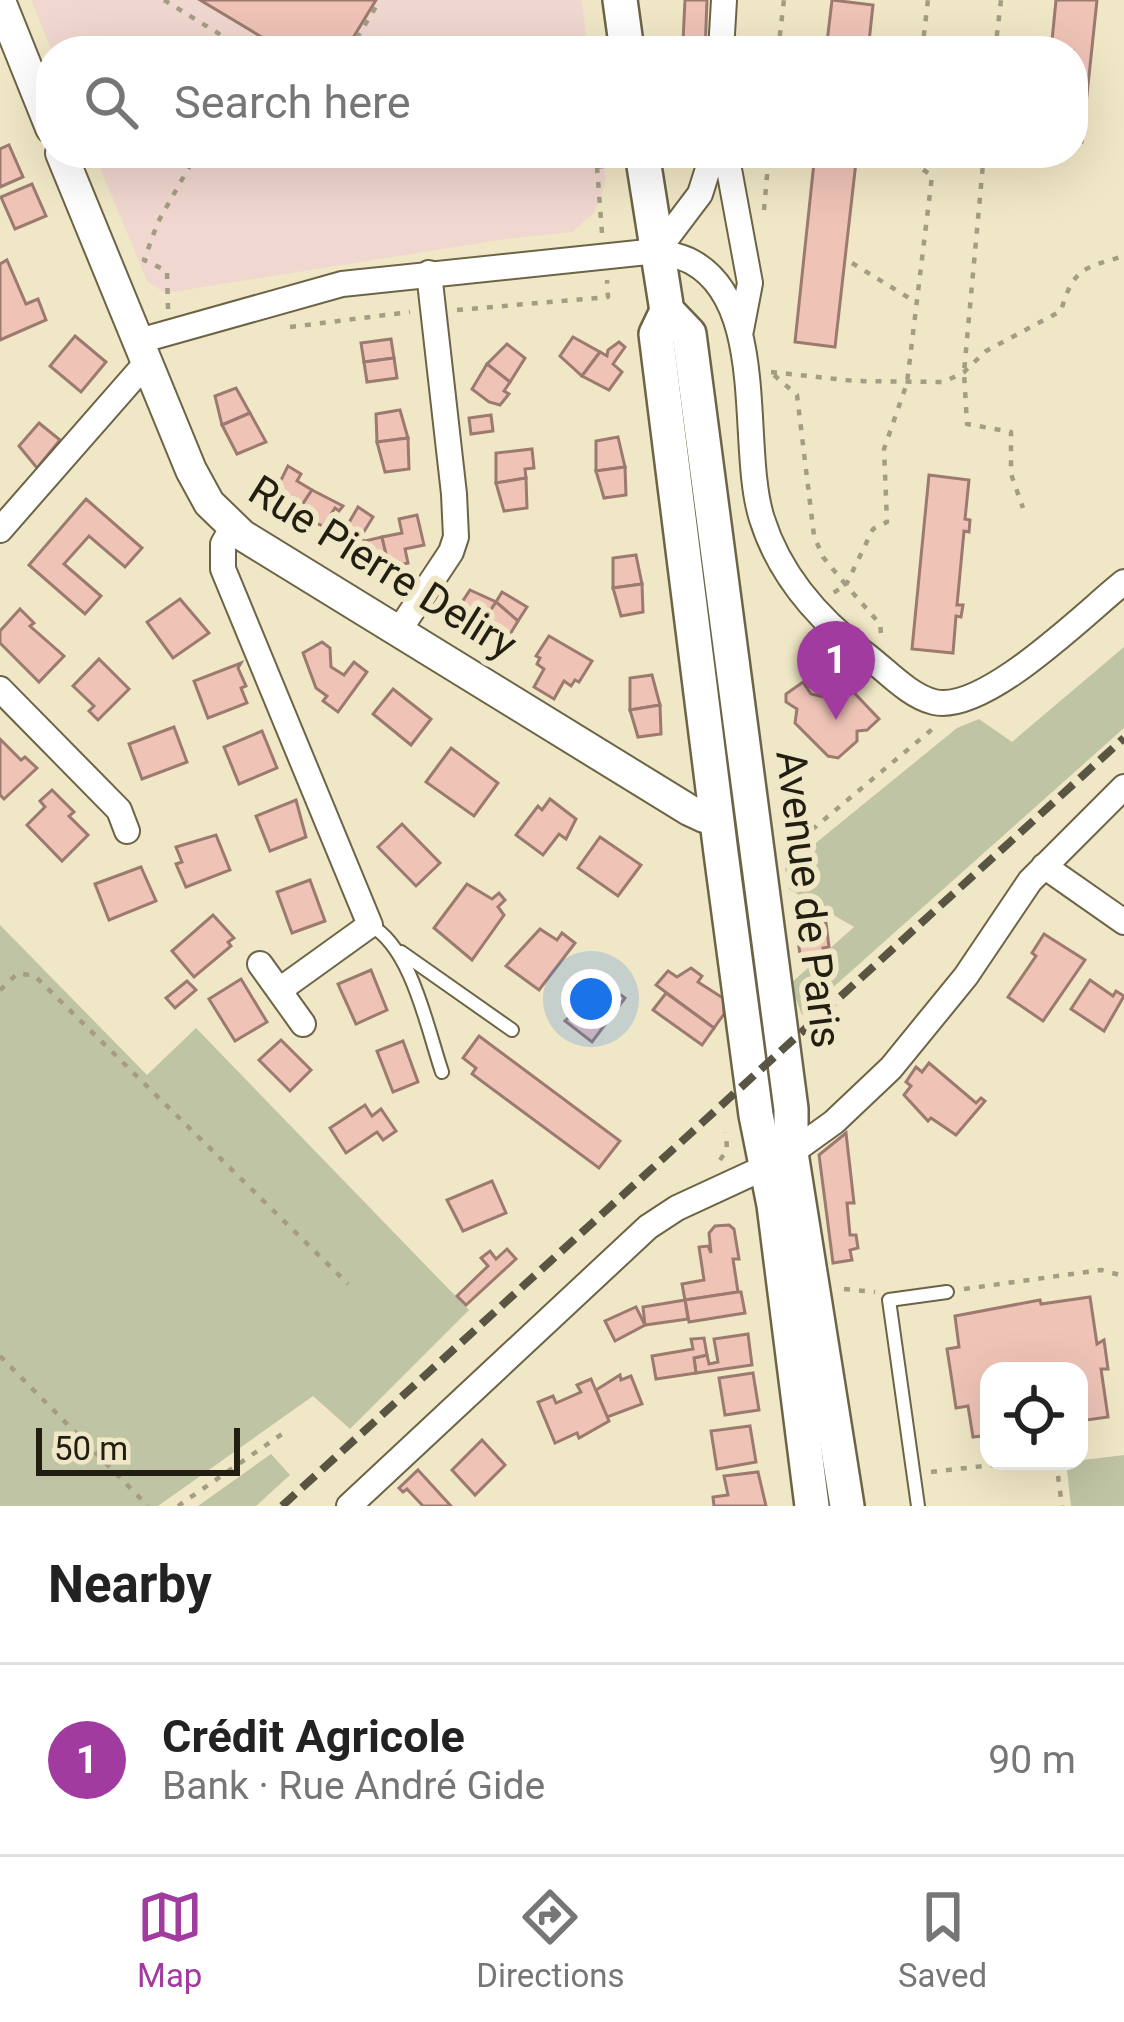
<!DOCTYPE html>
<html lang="en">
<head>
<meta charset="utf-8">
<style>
	body { margin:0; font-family:Roboto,sans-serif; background:#f2f2f2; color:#222 }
	.controls { position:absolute; right:36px; bottom:36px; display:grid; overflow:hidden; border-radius:24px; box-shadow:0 12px 48px #0002 }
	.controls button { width:108px; height:108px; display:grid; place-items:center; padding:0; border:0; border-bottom:3px solid #e0e0e0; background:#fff; color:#222; font:60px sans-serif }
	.scale { position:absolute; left:36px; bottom:30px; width:204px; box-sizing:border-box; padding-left:12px; border:6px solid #221f12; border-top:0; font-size:33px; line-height:42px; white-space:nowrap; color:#221f12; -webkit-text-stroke:9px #f0e7c6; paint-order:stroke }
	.you { position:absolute; left:591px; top:999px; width:42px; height:42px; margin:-30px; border:9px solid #fff; border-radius:50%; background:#1a73e8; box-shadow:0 0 0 18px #1a73e833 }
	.badge { display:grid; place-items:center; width:78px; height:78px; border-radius:50%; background:#a13b9f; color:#fff; font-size:39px; font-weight:700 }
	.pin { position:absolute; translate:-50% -99px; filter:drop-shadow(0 3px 6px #0008) }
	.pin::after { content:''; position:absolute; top:63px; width:42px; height:36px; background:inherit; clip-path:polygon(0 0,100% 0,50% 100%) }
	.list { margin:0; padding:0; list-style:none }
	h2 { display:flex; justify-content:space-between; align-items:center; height:156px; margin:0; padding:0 48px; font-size:51px }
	h2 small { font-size:39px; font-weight:400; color:#767676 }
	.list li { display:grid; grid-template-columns:78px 1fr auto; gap:36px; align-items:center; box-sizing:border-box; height:192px; padding:0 48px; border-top:3px solid #e0e0e0 }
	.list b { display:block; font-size:45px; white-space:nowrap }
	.list p { margin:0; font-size:39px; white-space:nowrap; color:#767676 }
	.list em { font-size:39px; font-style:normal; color:#767676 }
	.icon { flex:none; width:66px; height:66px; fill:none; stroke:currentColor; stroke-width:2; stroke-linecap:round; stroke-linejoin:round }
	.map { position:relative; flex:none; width:1124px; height:1506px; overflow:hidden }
	.search { position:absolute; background:#fff; box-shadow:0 12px 48px #0002; left:36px; right:36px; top:36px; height:132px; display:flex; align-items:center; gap:30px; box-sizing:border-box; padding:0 42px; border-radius:48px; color:#767676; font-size:45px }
	.sheet { height:348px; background:#fff }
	nav { display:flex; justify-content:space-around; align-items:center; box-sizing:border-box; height:168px; border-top:3px solid #e0e0e0; background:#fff; font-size:33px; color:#767676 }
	nav a { display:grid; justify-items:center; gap:6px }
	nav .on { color:#a13b9f }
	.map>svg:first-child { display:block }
</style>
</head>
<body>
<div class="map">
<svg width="1124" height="1506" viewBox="0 0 1124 1506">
	<rect width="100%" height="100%" fill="#f0e7c6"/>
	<g fill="#f0d7cf">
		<path d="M31,0H582L588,51H52Z"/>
		<path d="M94,153H602L606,182L594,213L572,232L506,239L165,293L147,281Z"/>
	</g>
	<g fill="#bfc4a4">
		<path d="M1124,647V728L802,1015L790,984L854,927L789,889L785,868L957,728L979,719L1012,742Z"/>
		<path d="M0,925L147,1075L196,1028L469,1310L350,1429L313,1396L158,1506H0Z"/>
		<path d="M271,1454L290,1475L256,1506H198Z"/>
		<path d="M1124,1455V1506H1071L1066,1462Z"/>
	</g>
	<g fill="#efc4b7" stroke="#9c7a70" stroke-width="3">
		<path d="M200,0H376L345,51H285Z"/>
		<path d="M685,0H707L705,51H687L688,41H683Z"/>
		<path d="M832,0L873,5L868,51H826Z"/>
		<path d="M1056,0H1097L1082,142L1073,141V51H1051Z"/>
		<path d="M546,38L548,51H454Z"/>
		<path d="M9,145L23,177L0,187V149Z"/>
		<path d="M815,153H857L835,347L795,342Z"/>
		<path d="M32,184L46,216L15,229L1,197Z"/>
		<path d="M7,260L26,304L38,299L46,320L0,340V264Z"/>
		<path d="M75,336L106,362L81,392L50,366Z"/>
		<path d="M573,337L600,352L582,376L560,356Z"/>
		<path d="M391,339L394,358L364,362L361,343Z"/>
		<path d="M619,342L625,347L613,364L622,372L609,390L582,376L600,352L607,356L608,350Z"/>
		<path d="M507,344L525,358L510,382L487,364Z"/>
		<path d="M394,358L397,378L367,382L364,362Z"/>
		<path d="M487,364L510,382L504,391L509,394L500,405L489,402L472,389Z"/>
		<path d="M236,388L250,413L222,425L215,396Z"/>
		<path d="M400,410L408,438L377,442L376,414Z"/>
		<path d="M250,413L266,442L237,454L222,425Z"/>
		<path d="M491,415L493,431L471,434L469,418Z"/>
		<path d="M39,423L60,440L37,468L19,446Z"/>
		<path d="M618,437L625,467L596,471V441Z"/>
		<path d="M408,438L409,469L385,472L377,442Z"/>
		<path d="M532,449L534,468L525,469L526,478L496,483V453Z"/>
		<path d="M288,466L301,474L297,481L312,490L296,514L273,496Z"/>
		<path d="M625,467L626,495L604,498L596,471Z"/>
		<path d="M929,475L969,480L965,519L970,520L969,532L964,531L957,605H963L961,617L956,616L953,653L912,649Z"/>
		<path d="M526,478L527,508L504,511L496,483Z"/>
		<path d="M312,490L343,506L339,511L335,508L323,526L296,514Z"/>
		<path d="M86,499L142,548L125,567L89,536L64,564L101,596L85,614L29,565Z"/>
		<path d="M358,507L373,517L360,538L365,541L382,537L389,567L370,573L369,569L364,570L360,554L337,543Z"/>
		<path d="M417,515L424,545L405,549L408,563L389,567L382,537L402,533L399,519Z"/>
		<path d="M636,555L642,584L613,588V558Z"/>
		<path d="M642,584L643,612L621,616L613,588Z"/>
		<path d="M470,590L496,602L479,628L457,610Z"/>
		<path d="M502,592L527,607L518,621L496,602Z"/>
		<path d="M180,599L209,633L173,658L147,622Z"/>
		<path d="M496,602L518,621L506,641L479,628Z"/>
		<path d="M20,609L34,623L30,626L64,656L39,682L0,643V631Z"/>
		<path d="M549,636L592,661L579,682L575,680L571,686L564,681L554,699L534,687L544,669L537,664L540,658L536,656Z"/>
		<path d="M322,642L330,648L331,667L344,675L354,662L367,672L338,712L323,701L327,696L316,688L303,653Z"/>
		<path d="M99,659L129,689L98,720L89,711L94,706L73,686Z"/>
		<path d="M241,663L238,668L246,686L241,688L247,703L208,718L194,681Z"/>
		<path d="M652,675L660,705L630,710V678Z"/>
		<path d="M843,681L879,719L867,730L857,731V741L838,758L828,756L795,723L797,709L786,702V694L803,682L811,694L825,697Z"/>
		<path d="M393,689L431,719L411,745L373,714Z"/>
		<path d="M660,705L661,734L638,737L630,710Z"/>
		<path d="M174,727L187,762L142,779L129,744Z"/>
		<path d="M262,731L277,768L239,784L224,747Z"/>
		<path d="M0,739L21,760L25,757L37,768L4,799L0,795Z"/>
		<path d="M451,748L498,783L474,816L426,782Z"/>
		<path d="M52,790L74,812L69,816L88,835L62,861L27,825L45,807L40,801Z"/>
		<path d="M550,799L576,819L566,839L559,834L543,855L516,835L538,806L542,810Z"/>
		<path d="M296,800L306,837L270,851L256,816Z"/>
		<path d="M402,824L440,863L416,886L378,847Z"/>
		<path d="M216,835L230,870L186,887L176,864L182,862L176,847Z"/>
		<path d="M600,837L641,865L618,896L578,868Z"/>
		<path d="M141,867L156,901L109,920L95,884Z"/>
		<path d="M310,880L325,921L292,933L277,892Z"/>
		<path d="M467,884L492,899L499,893L505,900L498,907L504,915L472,960L434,928Z"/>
		<path d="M213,915L234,938L228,942L231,946L194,977L172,951Z"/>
		<path d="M819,921L826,923L829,947L823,948L825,959L801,962L796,925Z"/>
		<path d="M540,929L557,940L562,933L575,943L539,990L506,966Z"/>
		<path d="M1044,934L1085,960L1043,1021L1008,997L1036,956L1032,953Z"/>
		<path d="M691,968L702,976L698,982L723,998L724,1014L714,1028L656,985L668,971L677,977Z"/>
		<path d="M371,970L387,1010L356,1024L338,984Z"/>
		<path d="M598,978L625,998L592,1042L565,1021L584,1003L581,1000Z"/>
		<path d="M241,979L267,1022L235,1041L209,999Z"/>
		<path d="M1090,980L1113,996L1116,991L1124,996L1104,1031L1071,1009Z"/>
		<path d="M187,981L196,990L175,1008L166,998Z"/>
		<path d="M666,993L714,1028L702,1045L653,1010Z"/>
		<path d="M479,1036L620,1141L599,1168L472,1074L476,1068L463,1058Z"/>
		<path d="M281,1040L311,1070L290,1091L259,1060Z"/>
		<path d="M403,1041L418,1082L393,1092L377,1051Z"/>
		<path d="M929,1063L976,1103L981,1098L985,1101L956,1135L931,1118L928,1121L904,1095L911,1086L906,1082L916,1067L922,1072Z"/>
		<path d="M365,1105L372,1116L381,1109L396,1131L383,1140L377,1132L346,1153L330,1128Z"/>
		<path d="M846,1133L854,1203H847L850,1235H856L858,1248L850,1250L852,1260L833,1263L819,1155Z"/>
		<path d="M492,1181L506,1213L463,1231L447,1200Z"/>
		<path d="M729,1225L734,1229L739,1259H733L738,1292L685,1300L682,1284L704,1280L699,1247L708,1246L711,1253L709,1233L715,1226Z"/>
		<path d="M507,1249L516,1259L466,1305L457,1296L488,1266L481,1258L490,1251L496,1259Z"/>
		<path d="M738,1292H741L745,1313L689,1322L685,1300Z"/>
		<path d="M1090,1297L1097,1344L1104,1340L1108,1369H1101L1108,1417L1079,1421V1371H989V1435L973,1437L968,1406L956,1408L952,1381L947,1349L959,1347L955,1316L1040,1300L1041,1304Z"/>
		<path d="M685,1300L688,1319L645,1325L643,1307Z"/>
		<path d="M636,1307L645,1325L615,1341L605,1321Z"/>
		<path d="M748,1334L752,1365L696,1373L694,1358L707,1355L709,1364L718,1362L714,1339Z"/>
		<path d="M704,1338L707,1355L694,1358L696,1373L656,1379L652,1356L693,1349L691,1339Z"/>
		<path d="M753,1373L759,1410L725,1415L719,1378Z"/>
		<path d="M620,1375L621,1380L631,1376L642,1404L607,1417L596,1390Z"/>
		<path d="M591,1379L609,1421L579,1438L577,1433L555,1443L538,1402L553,1396L556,1403L581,1392L577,1385Z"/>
		<path d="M750,1426L756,1462L717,1469L711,1431Z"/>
		<path d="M482,1440L505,1465L475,1495L452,1470Z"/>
		<path d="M418,1470L451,1506H423L407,1489L403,1492L399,1488Z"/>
		<path d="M758,1472L766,1506H714L713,1497L728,1495L724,1476Z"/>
	</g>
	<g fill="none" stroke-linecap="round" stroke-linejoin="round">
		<defs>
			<g id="service">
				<path d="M370,925C412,948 427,1028 442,1072"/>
				<path d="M401,952L512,1030"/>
				<path d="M918,1506L889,1300L947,1292"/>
			</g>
			<g id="minor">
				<path d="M721,51L724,0"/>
				<path d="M726,153L750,283L741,330"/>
				<path d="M657,251L700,194L713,153"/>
				<path d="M139,341L342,284L657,251C668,254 682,256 692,262C769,304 739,448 762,519C780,576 819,620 866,655C886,670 909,696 934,702C985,714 1085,613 1124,582"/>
				<path d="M232,528L223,544V569L370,925L281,989"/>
				<path d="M0,530L148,361"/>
				<path d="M400,629L451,552L456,537L454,494L429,273"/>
				<path d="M0,689L119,810L127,831"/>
				<path d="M1044,866L1124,922"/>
				<path d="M260,964L303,1024"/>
				<path d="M791,1153L834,1122L891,1068L966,976L1030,881L1124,787"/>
				<path d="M349,1506L648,1227L677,1208L768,1166"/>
			</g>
			<g id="tertiary">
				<path d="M0,1L51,128"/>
				<path d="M61,153L191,470L209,503L242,535L689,810L704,817H716"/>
			</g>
			<g id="secondary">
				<path d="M620,0L627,51"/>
				<path d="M642,153L667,311L689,334L791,1109V1153L847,1506"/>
				<path d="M667,311L656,334L721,853L756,1115L774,1205L812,1506"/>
			</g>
		</defs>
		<use href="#service" stroke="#6c6447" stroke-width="16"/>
		<use href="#minor" stroke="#6c6447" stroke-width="28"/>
		<use href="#tertiary" stroke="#6c6447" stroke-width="34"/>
		<use href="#secondary" stroke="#6c6447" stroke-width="38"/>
		<g stroke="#a49d83" stroke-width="4.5" stroke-dasharray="6 9" stroke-linecap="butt">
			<path d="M164,0L247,51"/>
			<path d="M349,51L380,0"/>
			<path d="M778,51L784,0"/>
			<path d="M922,51L928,0"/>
			<path d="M995,51L1001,0"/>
			<path d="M595,153L597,167L612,165"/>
			<path d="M984,153L964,372L967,424L1011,432V474L1023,508"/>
			<path d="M597,167L602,233"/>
			<path d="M764,210L769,153"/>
			<path d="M852,263L914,301"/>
			<path d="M168,309L167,271L144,260L158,222L197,153"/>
			<path d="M457,310L608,297L607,280"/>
			<path d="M290,327L410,312"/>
			<path d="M771,372L855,381L944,382L964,372L986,351L1061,311C1073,268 1084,268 1124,256"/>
			<path d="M774,375L797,395L814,536L823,557L846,585L833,593"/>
			<path d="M881,633L880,624L846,585L873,529L887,522L884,449L907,383L932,176L910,160L911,153"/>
			<path d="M789,849L936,726"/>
			<path d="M0,990L18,973L35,976L348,1284"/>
			<path d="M720,1160L727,1150L726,1132"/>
			<path d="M844,1289L875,1292"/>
			<path d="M964,1289L1101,1270L1124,1276"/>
			<path d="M0,1356L148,1506"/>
			<path d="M1056,1461L1062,1506"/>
			<path d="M931,1472L1027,1461"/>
			<path d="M178,1506L282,1434"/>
		</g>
		<use href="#service" stroke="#fff" stroke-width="12"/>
		<use href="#minor" stroke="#fff" stroke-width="24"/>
		<use href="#tertiary" stroke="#fff" stroke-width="30"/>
		<use href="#secondary" stroke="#fff" stroke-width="33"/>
		<path stroke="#595542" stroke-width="8" stroke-dasharray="18 9" stroke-linecap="butt" d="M282,1506L1124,738"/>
	</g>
	<g text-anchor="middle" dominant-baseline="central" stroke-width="12" stroke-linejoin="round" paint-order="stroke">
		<g font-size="42" fill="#221f12" stroke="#f0e7c6">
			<text transform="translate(383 567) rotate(32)">Rue Pierre Deliry</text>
			<text transform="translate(809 899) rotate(83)">Avenue de Paris</text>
		</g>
	</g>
</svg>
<div class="controls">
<button><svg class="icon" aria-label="locate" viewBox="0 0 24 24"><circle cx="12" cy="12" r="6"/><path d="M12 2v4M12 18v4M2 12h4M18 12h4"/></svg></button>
</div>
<div class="scale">50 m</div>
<div class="you"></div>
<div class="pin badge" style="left:836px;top:720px">1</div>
<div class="search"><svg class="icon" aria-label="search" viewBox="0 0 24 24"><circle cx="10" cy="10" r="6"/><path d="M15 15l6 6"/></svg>Search here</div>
</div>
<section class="sheet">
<h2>Nearby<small></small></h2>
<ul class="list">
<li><span class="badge">1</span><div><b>Crédit Agricole</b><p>Bank · Rue André Gide</p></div><em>90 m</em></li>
</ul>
</section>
<nav>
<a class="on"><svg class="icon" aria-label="map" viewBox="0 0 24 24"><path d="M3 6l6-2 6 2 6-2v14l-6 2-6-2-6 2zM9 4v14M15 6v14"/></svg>Map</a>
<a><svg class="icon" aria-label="directions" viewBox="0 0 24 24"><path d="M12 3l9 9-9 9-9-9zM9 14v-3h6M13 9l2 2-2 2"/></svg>Directions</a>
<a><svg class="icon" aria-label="saved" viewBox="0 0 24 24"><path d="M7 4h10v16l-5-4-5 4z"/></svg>Saved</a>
</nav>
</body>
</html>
